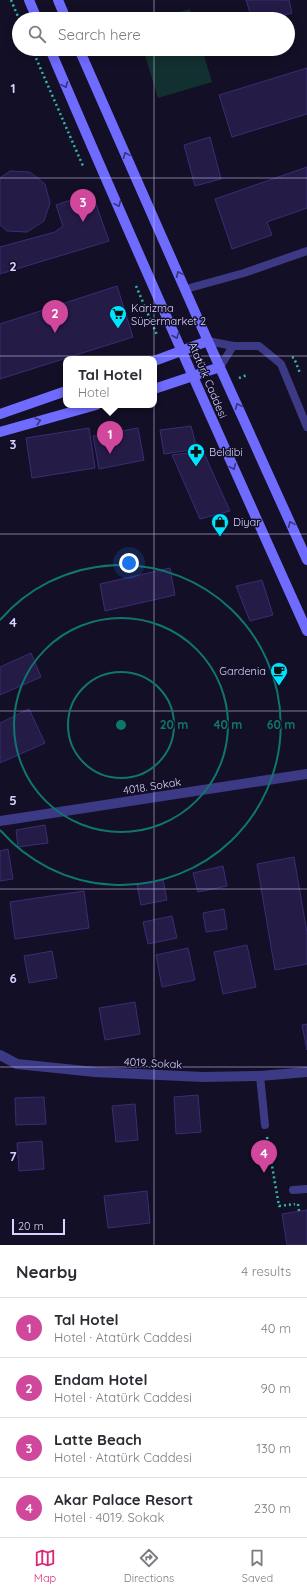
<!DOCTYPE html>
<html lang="en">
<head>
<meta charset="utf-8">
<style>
	body { margin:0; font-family:Quicksand,sans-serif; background:#f7f7f7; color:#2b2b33 }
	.scale { position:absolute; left:12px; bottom:10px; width:53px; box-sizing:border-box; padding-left:4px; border:2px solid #d9d4ff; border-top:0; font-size:11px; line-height:14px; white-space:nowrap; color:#d9d4ff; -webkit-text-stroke:3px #130f26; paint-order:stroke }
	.you { position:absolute; left:129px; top:563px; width:14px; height:14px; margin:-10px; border:3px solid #fff; border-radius:50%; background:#1a73e8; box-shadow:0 0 0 6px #1a73e833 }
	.badge { display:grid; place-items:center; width:26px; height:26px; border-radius:50%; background:#db2777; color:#fff; font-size:13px; font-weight:700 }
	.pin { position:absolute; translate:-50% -33px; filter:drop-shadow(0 1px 2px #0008) }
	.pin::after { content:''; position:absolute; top:21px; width:14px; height:12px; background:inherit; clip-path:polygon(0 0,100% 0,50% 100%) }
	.popup { position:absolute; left:63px; top:356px; width:94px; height:52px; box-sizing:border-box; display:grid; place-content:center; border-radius:8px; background:#fff; filter:drop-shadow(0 1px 3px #0005); font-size:13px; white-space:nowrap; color:#7c7c81 }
	.popup b { font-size:15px; color:#2b2b33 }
	.popup::after { content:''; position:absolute; left:50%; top:100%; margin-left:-8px; border:8px solid transparent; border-top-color:#fff }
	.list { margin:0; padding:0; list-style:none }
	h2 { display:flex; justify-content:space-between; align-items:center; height:52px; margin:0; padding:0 16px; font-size:17px }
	h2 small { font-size:13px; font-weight:400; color:#7c7c81 }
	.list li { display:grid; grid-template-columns:26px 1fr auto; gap:12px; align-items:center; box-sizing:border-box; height:60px; padding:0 16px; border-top:1px solid #e1e1e2 }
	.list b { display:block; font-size:15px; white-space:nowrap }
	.list p { margin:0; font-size:13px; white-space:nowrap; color:#7c7c81 }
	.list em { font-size:13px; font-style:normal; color:#7c7c81 }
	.icon { flex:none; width:22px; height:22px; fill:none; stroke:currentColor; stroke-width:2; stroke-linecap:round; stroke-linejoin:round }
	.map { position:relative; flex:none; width:307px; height:1245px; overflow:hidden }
	.search { position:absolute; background:#fff; box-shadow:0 2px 10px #0003; left:12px; right:12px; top:12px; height:44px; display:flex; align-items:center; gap:10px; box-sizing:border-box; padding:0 14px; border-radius:22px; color:#7c7c81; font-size:15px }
	.sheet { height:292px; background:#fff }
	nav { display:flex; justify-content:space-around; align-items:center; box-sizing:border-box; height:56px; border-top:1px solid #e1e1e2; background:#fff; font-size:11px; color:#7c7c81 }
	nav a { display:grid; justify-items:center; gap:2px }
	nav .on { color:#db2777 }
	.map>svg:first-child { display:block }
</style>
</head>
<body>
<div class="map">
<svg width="307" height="1245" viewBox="0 0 307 1245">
	<rect width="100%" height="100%" fill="#130f26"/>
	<g fill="#12302f">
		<path d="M190,9L193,19H155Z"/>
		<path d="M143,49H202L212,82L158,98Z"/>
	</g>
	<g fill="#241b47" stroke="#3b2d73">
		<path d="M246,0H289L292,13L270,19H252Z"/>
		<path d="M307,68V114L232,137L219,95Z"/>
		<path d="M210,137L221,179L195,186L184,145Z"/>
		<path d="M307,167V208L267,222L272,235L232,249L215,199Z"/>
		<path d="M10,171L30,172L45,184L50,203L44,221L27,232L7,231L0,225V178Z"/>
		<path d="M92,193L109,241L0,274V247L55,232L63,226L56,205Z"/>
		<path d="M117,286L133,337L0,379V324Z"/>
		<path d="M191,426L197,449L164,454L160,430Z"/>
		<path d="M89,428L95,468L32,478L26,438Z"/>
		<path d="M138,428L144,460L99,469L93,436Z"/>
		<path d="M203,451L230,511L200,519L172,455Z"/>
		<path d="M170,568L175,595L105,611L100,584Z"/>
		<path d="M262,580L273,615L250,621L236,586Z"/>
		<path d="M31,653L41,677L0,695V667Z"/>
		<path d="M29,709L45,743L0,763V723Z"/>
		<path d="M45,825L48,843L18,847L16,830Z"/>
		<path d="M8,849L13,879L0,881V851Z"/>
		<path d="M294,857L307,933V964L275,970L257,864Z"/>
		<path d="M223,866L227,886L198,892L193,873Z"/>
		<path d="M163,880L167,900L141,905L137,885Z"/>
		<path d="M84,891L89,928L15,939L10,902Z"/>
		<path d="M224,909L227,929L206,932L203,913Z"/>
		<path d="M172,916L177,938L148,944L143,922Z"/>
		<path d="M247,945L256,987L223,994L214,952Z"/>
		<path d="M188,948L195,980L162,987L156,955Z"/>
		<path d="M52,951L57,978L29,983L24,956Z"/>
		<path d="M135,1002L140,1034L105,1040L99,1008Z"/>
		<path d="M307,1024V1050L302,1025Z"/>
		<path d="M198,1095L201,1132L176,1134L174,1097Z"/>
		<path d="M44,1097L46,1124L16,1125L15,1098Z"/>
		<path d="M135,1104L138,1140L116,1142L112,1106Z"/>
		<path d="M42,1141L44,1169L19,1171L17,1143Z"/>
		<path d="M147,1191L150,1223L108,1228L104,1196Z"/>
		<path d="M307,1210V1245H287L282,1214Z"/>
	</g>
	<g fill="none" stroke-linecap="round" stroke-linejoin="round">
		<g stroke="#2fb8b0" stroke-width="2.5" stroke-dasharray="2 3" stroke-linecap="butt">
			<path d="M11,0L19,19"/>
			<path d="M32,49L83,166"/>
			<path d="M136,286L157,335"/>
			<path d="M292,357L294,358L300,373"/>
			<path d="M239,378L247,375"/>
			<path d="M267,1137L279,1206L295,1204"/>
			<path d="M298,1204L299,1211"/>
		</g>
		<g stroke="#3d3a85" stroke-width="8">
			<path d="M186,289L244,273L307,251"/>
			<path d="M208,341L233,346H259L281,364L307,427"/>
			<path d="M220,367L233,346"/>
			<path d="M260,1076L265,1125"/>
			<path d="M293,1190L307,1189"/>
		</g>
		<g stroke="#3d3a85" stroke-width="10">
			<path d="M0,821L307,774"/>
			<path d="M0,1055L17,1064L95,1072L203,1077L260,1076L307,1072"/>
		</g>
		<g stroke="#6f6bff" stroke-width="10">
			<path d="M29,0L37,19"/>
			<path d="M58,0L66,19"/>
			<path d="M50,49C133,244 220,438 307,631"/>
			<path d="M79,49L198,319L307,560"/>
			<path d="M154,361L208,341"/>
			<path d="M154,389L220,367"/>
			<path d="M0,414L66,391"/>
			<path d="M0,432L96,405"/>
		</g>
	</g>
	<defs><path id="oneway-chevron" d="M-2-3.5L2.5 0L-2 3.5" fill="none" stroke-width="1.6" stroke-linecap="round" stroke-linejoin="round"/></defs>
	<g stroke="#38347d">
		<use href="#oneway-chevron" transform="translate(65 85) rotate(66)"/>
		<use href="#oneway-chevron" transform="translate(126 155) rotate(-114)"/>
		<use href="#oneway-chevron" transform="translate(118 204) rotate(66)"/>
		<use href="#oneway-chevron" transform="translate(179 274) rotate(-114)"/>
		<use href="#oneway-chevron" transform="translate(176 336) rotate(67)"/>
		<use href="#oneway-chevron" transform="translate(238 406) rotate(-114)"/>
		<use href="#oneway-chevron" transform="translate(38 421) rotate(-16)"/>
		<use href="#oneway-chevron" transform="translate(233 467) rotate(66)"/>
		<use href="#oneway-chevron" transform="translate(291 524) rotate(-114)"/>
	</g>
	<path fill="none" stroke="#d9d4ff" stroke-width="1" stroke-opacity="0.55" d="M154,0V19M154,49V1245M0,178H307M0,356H307M0,534H307M0,711H307M0,889H307M0,1067H307"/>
	<g fill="none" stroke="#0f766e" stroke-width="2">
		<circle cx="121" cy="725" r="53"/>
		<circle cx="121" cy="725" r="107"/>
		<path d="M0 620A160 160 0 1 1 0 830"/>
	</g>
	<defs>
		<symbol id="supermarket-pin" viewBox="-11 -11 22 30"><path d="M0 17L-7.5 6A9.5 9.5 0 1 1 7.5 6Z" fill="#00e5ff" stroke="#130f26"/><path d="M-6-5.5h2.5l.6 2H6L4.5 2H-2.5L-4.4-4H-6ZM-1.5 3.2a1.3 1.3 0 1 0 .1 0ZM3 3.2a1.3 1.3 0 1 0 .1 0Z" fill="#111"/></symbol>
		<symbol id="pharmacy-pin" viewBox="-11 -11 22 30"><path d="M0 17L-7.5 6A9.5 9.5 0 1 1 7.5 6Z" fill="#00e5ff" stroke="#130f26"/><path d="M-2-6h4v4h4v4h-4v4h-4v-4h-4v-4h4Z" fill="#111"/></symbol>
		<symbol id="shop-pin" viewBox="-11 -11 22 30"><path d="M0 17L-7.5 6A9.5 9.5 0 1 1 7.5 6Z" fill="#00e5ff" stroke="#130f26"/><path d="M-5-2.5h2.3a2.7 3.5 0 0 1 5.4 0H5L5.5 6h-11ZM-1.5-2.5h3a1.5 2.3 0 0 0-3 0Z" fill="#111"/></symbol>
		<symbol id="cafe-pin" viewBox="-11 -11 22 30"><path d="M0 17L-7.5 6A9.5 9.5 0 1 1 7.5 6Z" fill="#00e5ff" stroke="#130f26"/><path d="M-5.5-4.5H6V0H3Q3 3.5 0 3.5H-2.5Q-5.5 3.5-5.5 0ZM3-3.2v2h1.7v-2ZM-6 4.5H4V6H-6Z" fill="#111"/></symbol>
	</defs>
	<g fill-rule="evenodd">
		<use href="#supermarket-pin" x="108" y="304" width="20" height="27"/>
		<use href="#pharmacy-pin" x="186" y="442" width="20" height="27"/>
		<use href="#shop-pin" x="210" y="512" width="20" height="27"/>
		<use href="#cafe-pin" x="269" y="661" width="20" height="27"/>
	</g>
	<g text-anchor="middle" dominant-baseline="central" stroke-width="3" stroke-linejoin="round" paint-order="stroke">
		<g font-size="11" fill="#d9d4ff" stroke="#130f26" text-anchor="start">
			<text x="131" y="308">Karizma<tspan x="131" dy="13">Süpermarket 2</tspan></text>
			<text x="209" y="452">Beldibi</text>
			<text x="233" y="522">Diyar</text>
			<text x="266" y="671" text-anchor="end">Gardenia</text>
		</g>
		<g font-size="11" fill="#d9d4ff" stroke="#130f26">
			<text transform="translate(208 380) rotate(67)">Atatürk Caddesi</text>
			<text transform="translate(152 786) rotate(-9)">4018. Sokak</text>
			<text transform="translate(153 1063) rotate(3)">4019. Sokak</text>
		</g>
	</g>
	<g font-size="13" text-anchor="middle" font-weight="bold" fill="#d9d4ff" stroke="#130f26" stroke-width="3" stroke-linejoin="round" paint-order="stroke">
		<text x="13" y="93">1</text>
		<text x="13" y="271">2</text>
		<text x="13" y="449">3</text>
		<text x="13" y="627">4</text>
		<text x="13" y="805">5</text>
		<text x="13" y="983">6</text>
		<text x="13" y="1161">7</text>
	</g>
	<circle cx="121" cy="725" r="6" fill="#0f766e" stroke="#130f26" stroke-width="2"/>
	<g font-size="12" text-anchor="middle" font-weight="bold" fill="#0f766e" stroke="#130f26" stroke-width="3" stroke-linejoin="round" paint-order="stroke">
		<text x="174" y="729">20 m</text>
		<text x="228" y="729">40 m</text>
		<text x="281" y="729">60 m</text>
	</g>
</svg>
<div class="scale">20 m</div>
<div class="you"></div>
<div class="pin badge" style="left:110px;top:454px;background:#d1479c">1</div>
<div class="popup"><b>Tal Hotel</b>Hotel</div>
<div class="pin badge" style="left:55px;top:333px;background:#d1479c">2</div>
<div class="pin badge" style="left:83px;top:222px;background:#d1479c">3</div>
<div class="pin badge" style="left:264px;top:1173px;background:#d1479c">4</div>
<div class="search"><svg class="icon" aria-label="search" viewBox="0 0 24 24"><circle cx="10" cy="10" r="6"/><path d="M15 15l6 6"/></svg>Search here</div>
</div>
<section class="sheet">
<h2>Nearby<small>4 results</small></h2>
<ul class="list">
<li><span class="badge" style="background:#d1479c">1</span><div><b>Tal Hotel</b><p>Hotel · Atatürk Caddesi</p></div><em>40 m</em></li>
<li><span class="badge" style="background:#d1479c">2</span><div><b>Endam Hotel</b><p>Hotel · Atatürk Caddesi</p></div><em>90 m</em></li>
<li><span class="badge" style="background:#d1479c">3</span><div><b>Latte Beach</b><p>Hotel · Atatürk Caddesi</p></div><em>130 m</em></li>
<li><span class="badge" style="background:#d1479c">4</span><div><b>Akar Palace Resort</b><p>Hotel · 4019. Sokak</p></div><em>230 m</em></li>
</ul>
</section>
<nav>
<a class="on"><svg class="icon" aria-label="map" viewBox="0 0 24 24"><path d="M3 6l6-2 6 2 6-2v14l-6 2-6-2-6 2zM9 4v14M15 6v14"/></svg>Map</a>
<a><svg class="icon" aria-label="directions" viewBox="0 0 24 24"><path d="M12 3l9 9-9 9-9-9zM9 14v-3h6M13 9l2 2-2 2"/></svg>Directions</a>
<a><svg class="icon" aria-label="saved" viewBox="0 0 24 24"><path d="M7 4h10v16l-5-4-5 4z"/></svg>Saved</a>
</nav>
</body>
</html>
